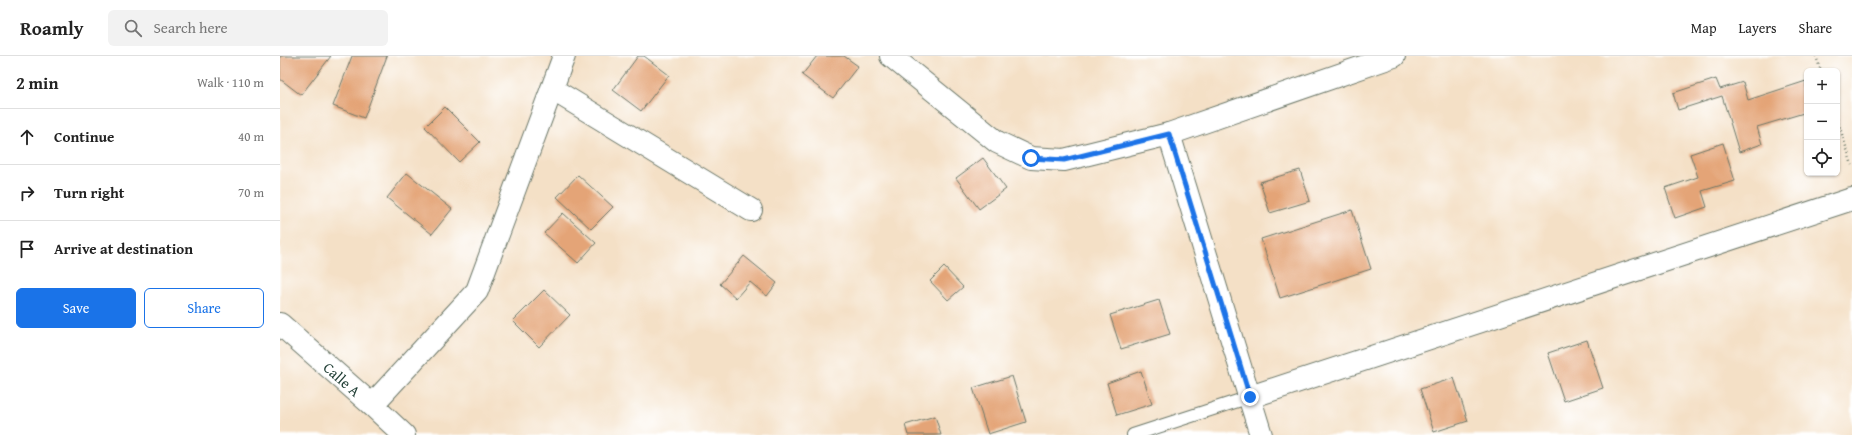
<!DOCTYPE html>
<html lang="en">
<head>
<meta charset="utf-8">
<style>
	body { margin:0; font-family:"Gentium Book Plus",serif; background:#f2f2f2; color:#222 }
	.controls { position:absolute; right:12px; top:12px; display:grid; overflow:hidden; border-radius:6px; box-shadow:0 1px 3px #0004 }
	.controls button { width:36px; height:36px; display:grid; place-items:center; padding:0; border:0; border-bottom:1px solid #e0e0e0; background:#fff; color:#222; font:20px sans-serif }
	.stop { position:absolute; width:12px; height:12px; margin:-9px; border:3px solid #1a73e8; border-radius:50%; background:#fff }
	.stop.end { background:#1a73e8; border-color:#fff; box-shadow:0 1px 4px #0008 }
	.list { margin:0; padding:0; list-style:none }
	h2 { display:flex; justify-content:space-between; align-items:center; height:52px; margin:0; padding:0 16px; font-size:17px }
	h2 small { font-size:13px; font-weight:400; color:#767676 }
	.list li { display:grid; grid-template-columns:26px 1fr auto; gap:12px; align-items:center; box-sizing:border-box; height:56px; padding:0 16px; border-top:1px solid #e0e0e0 }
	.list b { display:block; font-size:15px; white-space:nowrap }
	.list em { font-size:13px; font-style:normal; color:#767676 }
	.actions { display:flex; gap:8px; padding:12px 16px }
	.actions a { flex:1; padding:9px 0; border:1px solid #1a73e8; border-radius:6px; text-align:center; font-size:14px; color:#1a73e8 }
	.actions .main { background:#1a73e8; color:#fff }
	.icon { flex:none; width:22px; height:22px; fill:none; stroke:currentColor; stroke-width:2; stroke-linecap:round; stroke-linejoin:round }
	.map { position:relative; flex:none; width:1572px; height:379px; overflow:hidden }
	header { display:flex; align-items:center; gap:24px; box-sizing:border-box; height:56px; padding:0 20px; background:#fff; border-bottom:1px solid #e0e0e0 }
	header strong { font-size:19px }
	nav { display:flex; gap:22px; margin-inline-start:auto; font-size:14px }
	.search { width:280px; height:36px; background:#f2f2f2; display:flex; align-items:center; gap:10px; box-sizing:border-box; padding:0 14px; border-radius:6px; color:#767676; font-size:15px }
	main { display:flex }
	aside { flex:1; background:#fff }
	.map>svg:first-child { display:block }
</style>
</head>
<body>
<header>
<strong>Roamly</strong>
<div class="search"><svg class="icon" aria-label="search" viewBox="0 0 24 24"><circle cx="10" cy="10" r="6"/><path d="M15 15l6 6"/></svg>Search here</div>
<nav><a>Map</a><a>Layers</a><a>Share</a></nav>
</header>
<main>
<aside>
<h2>2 min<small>Walk · 110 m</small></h2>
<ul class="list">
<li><svg class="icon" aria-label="ahead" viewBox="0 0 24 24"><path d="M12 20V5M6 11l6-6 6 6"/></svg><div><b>Continue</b></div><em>40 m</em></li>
<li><svg class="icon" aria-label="right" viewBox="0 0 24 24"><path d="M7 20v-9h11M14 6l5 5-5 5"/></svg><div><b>Turn right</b></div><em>70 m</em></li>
<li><svg class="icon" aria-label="arrive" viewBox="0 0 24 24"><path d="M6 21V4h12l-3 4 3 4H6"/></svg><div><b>Arrive at destination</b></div></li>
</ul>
<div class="actions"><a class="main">Save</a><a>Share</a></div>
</aside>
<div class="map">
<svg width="1572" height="379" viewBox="0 0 1572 379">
	<rect width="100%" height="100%" fill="#fff"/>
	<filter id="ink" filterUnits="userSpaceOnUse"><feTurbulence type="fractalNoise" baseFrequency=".025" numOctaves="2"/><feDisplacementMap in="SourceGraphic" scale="8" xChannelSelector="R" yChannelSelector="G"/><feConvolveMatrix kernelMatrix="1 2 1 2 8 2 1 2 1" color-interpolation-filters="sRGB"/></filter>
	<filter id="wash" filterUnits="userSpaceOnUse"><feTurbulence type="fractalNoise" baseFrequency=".012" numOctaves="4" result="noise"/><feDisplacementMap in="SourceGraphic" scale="16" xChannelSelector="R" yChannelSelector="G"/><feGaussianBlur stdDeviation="0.9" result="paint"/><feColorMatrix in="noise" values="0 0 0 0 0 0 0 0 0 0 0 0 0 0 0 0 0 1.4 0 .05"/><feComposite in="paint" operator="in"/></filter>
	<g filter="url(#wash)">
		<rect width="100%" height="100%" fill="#f4e0c6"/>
		<g id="blocks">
			<g fill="#e4a477">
				<path d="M0,0H51L21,39L0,23Z"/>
				<path d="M72,0H107L84,62L53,50Z"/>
				<path d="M358,0H364L389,19L361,55L333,34Z"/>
				<path d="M537,0H564L578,10L553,42L522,19Z"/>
				<path d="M1436,23L1440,33L1463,26L1468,44L1526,25L1527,56L1477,71L1482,88L1459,96L1442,40L1398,54L1393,37Z"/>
				<path d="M165,51L200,86L179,106L145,71Z"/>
				<path d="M1443,87L1455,125L1422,135L1427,151L1395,162L1385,132L1418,121L1410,98Z"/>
				<path d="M703,102L726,133L699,153L676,122Z"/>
				<path d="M1020,114L1030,145L990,157L980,126Z"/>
				<path d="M127,117L172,153L152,178L107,142Z"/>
				<path d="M298,119L333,151L311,173L277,141Z"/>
				<path d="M1072,154L1091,213L1000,242L981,183Z"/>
				<path d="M283,157L316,187L298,207L264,177Z"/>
				<path d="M464,200L497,227L487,240L470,226L456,242L440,228Z"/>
				<path d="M664,211L683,231L668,244L650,225Z"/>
				<path d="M264,234L290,259L259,291L233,265Z"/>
				<path d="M879,244L890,278L841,293L830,259Z"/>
				<path d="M1307,284L1323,332L1284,345L1268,297Z"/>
				<path d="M861,315L872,348L837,359L827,327Z"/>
				<path d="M732,320L746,366L708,378L693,332Z"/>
				<path d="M1174,322L1188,365L1154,376L1140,333Z"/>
				<path d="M655,360L661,379H628L625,369Z"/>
			</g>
		</g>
	</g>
	<g filter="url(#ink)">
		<use href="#blocks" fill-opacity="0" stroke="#6a7667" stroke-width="1"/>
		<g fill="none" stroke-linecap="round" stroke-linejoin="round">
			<defs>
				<path id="lane" d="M853,379L970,341"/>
				<g id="street">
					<path d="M611,0L717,86L751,102L784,104L889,78L1114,0"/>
					<path d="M272,33L471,154"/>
					<path d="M889,78L981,379"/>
					<path id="s1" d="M0,268L92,349L124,379"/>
					<path d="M970,341L1572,143"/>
					<path d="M92,349L197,235L284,0"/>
				</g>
			</defs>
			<use href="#lane" stroke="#6a7667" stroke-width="14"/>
			<use href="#street" stroke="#6a7667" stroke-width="24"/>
			<g stroke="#6a7667" stroke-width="2.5" stroke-dasharray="1 3" stroke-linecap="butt">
				<path d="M1536,0L1541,15"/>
				<path d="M1557,63L1572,109"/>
			</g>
			<use href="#lane" stroke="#fff" stroke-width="12"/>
			<use href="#street" stroke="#fff" stroke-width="22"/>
		</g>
	</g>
	<g fill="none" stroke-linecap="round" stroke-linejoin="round" filter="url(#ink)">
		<path stroke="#1a73e8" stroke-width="5" d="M751,102L784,104L889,78L970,341"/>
	</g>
	<g text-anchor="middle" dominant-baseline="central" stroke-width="3" stroke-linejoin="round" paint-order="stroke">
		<g font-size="15" fill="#1f3d34" stroke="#fff">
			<text stroke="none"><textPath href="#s1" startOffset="83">Calle A</textPath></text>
		</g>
	</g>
</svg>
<div class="controls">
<button>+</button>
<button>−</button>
<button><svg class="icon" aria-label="locate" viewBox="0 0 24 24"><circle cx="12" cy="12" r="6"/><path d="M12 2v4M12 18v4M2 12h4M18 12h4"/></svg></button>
</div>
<div class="stop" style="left:751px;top:102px"></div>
<div class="stop end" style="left:970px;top:341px"></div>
</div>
</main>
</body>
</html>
